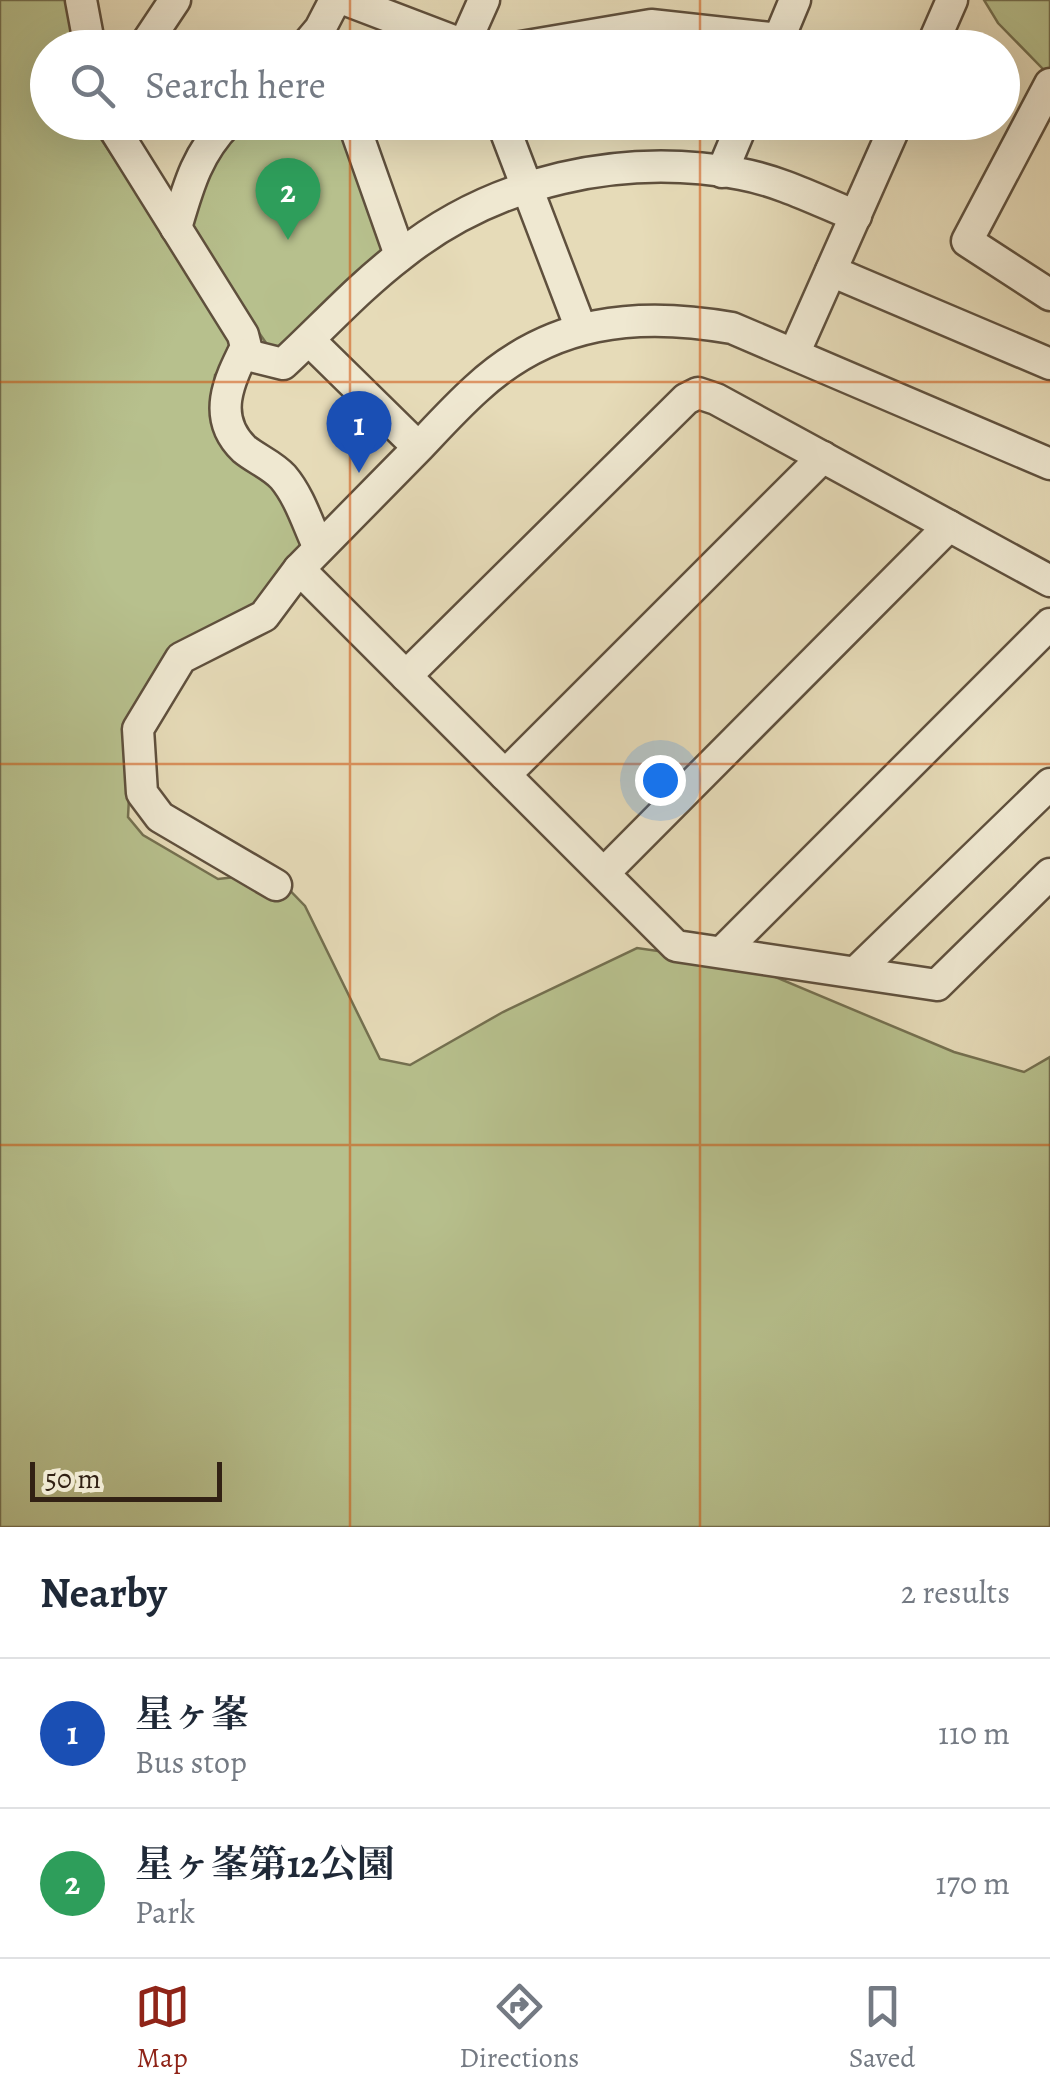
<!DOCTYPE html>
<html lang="en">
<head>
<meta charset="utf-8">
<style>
	body { margin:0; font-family:Alegreya,"Noto Serif JP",serif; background:#f2f2f3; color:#1f2937 }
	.scale { position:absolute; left:30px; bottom:25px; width:192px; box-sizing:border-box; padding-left:10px; border:5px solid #322114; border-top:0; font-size:28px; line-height:35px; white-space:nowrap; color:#322114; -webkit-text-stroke:8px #efe8d1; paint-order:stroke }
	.you { position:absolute; left:660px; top:780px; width:35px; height:35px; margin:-25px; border:8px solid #fff; border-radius:50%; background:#1a73e8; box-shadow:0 0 0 15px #1a73e833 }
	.badge { display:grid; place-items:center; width:65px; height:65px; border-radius:50%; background:#8f2418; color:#fff; font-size:32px; font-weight:700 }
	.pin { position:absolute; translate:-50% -82px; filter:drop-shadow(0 2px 5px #0008) }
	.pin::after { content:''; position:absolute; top:52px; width:35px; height:30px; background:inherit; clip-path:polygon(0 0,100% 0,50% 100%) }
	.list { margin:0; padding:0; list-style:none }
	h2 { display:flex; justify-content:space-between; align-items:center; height:130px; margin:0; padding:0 40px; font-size:42px }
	h2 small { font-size:32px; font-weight:400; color:#747a83 }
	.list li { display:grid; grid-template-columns:65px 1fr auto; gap:30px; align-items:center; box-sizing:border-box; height:150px; padding:0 40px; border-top:2px solid #e0e1e3 }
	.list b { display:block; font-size:38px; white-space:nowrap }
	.list p { margin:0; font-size:32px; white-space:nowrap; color:#747a83 }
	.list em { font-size:32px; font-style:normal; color:#747a83 }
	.icon { flex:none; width:55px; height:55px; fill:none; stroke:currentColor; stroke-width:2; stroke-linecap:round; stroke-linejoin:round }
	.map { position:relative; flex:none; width:1050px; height:1527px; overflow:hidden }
	.search { position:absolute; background:#fff; box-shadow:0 10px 40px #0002; left:30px; right:30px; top:30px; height:110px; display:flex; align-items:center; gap:25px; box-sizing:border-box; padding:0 35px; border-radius:55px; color:#747a83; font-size:38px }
	.sheet { height:430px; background:#fff }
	nav { display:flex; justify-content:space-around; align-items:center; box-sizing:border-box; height:140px; border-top:2px solid #e0e1e3; background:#fff; font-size:28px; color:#747a83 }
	nav a { display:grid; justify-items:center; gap:5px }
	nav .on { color:#8f2418 }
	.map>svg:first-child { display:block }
</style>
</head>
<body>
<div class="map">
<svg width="1050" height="1527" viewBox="0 0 1050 1527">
	<rect width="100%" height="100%" fill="#e6dbb8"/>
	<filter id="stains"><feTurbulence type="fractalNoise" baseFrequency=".002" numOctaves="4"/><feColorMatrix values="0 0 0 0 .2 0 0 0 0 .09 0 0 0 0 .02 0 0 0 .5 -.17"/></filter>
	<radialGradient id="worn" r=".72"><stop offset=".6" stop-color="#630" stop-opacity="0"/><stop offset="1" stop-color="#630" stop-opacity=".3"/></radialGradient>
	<g fill="#b7c08d" stroke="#747050" stroke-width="2.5">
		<path d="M0,0H71L81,47L48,48V122L97,123L101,139L231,333L236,352L215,375L213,402C247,446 293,491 301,547L253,616L163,658L133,722L128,817L143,835L218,879L273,873L305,906L380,1059L410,1065L503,1012L637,948L742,963L954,1052L1024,1072L1050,1057V1527H0Z"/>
		<path d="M984,0H1050V72L1043,69L998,23Z"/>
		<path d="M244,123H340L384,244L382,254L279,352L271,350L191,236C184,193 216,152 244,123Z"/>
	</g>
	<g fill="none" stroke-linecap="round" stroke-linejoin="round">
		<defs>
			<g id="street">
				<path d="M81,0L90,48"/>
				<path d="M346,0L472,48"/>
				<path d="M464,45L484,0"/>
				<path d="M143,48L175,0"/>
				<path d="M304,48L320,29L335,0"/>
				<path d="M515,48L651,25L779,39"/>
				<path d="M775,48L795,0"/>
				<path d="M931,48L952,0"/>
				<path d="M1050,84L967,241L1050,295"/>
				<path d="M110,122L243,335L246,347C229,381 211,417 244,449C256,459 272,465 283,477C300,497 308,525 319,548"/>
				<path d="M353,122L400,255"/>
				<path d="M502,122L581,329"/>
				<path d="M722,172L743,122"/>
				<path d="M176,228C188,187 197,153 228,122"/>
				<path d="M831,271L1050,364"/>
				<path d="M309,340L418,447"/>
				<path d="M243,354L283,364C322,328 359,287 401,255C495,180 622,152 741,174C780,181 819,201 856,216"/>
				<path d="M794,354L897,122"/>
				<path d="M1050,464L732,328C637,311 550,320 476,389C455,408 436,429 417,449C378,489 338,529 299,569L676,946L937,985L1050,874"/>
				<path d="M406,676L686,399L698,393L716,399L1050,581"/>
				<path d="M505,775L823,457"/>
				<path d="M604,873L949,526"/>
				<path d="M276,885L160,817L142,793L138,729L181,658L264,616L299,569"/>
				<path d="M722,952L1050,624"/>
				<path d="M856,972L1050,784"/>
			</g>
		</defs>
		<use href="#street" stroke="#5f503d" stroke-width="35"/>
		<use href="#street" stroke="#efe8d1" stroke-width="30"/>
	</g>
	<path fill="none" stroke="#cd510d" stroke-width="2.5" stroke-opacity="0.55" d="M350,0V48M700,0V48M350,122V1527M700,122V1527M0,382H1050M0,764H1050M0,1145H1050"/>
	<rect width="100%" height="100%" filter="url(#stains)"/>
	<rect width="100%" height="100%" fill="url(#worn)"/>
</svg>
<div class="scale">50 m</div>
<div class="you"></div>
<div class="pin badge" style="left:359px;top:473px;background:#1a4fb4">1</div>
<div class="pin badge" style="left:288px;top:240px;background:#2e9e5b">2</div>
<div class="search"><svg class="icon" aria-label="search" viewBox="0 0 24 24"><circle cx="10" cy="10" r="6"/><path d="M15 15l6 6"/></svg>Search here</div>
</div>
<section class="sheet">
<h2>Nearby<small>2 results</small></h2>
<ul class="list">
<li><span class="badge" style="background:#1a4fb4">1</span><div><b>星ヶ峯</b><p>Bus stop</p></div><em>110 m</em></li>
<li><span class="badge" style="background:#2e9e5b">2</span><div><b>星ヶ峯第12公園</b><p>Park</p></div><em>170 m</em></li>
</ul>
</section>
<nav>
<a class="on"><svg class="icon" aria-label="map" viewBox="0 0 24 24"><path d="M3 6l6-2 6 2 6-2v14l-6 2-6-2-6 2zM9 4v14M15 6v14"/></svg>Map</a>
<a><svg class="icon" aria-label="directions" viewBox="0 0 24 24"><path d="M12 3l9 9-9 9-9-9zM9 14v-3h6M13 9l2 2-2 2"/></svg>Directions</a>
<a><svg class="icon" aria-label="saved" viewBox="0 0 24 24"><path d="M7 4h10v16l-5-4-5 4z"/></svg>Saved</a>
</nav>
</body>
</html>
